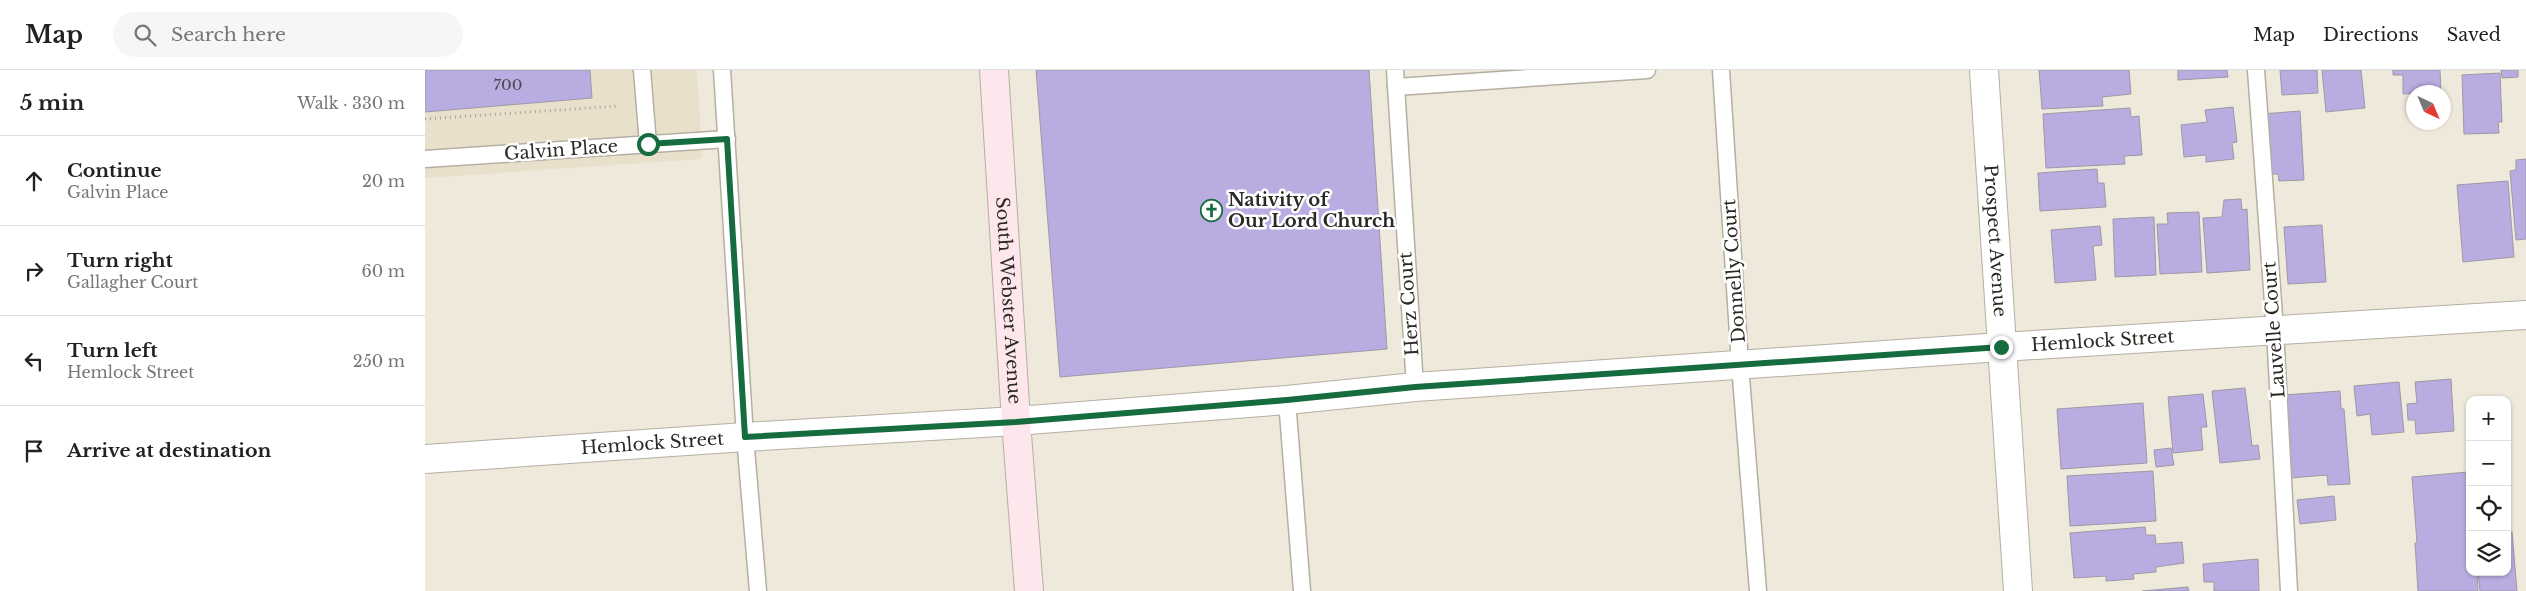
<!DOCTYPE html>
<html lang="en">
<head>
<meta charset="utf-8">
<style>
	body { margin:0; font-family:"Libre Baskerville",serif; background:#f6f6f6; color:#222 }
	.controls { position:absolute; right:15px; bottom:15px; display:grid; overflow:hidden; border-radius:10px; box-shadow:0 1px 4px #0004 }
	.controls button { width:45px; height:45px; display:grid; place-items:center; padding:0; border:0; border-bottom:1px solid #e0e0e0; background:#fff; color:#222; font:25px sans-serif }
	.compass { position:absolute; left:1981px; top:15px; width:45px; height:45px; border-radius:50%; background:#fff; box-shadow:0 1px 4px #0004; rotate:136deg }
	.stop { position:absolute; width:15px; height:15px; margin:-11px; border:4px solid #166c3e; border-radius:50%; background:#fff }
	.stop.end { background:#166c3e; border-color:#fff; box-shadow:0 1px 5px #0008 }
	.list { margin:0; padding:0; list-style:none }
	h2 { display:flex; justify-content:space-between; align-items:center; height:65px; margin:0; padding:0 20px; font-size:21px }
	h2 small { font-size:16px; font-weight:400; color:#767676 }
	.list li { display:grid; grid-template-columns:32px 1fr auto; gap:15px; align-items:center; box-sizing:border-box; height:90px; padding:0 20px; border-top:1px solid #e0e0e0 }
	.list b { display:block; font-size:19px; white-space:nowrap }
	.list p { margin:0; font-size:16px; white-space:nowrap; color:#767676 }
	.list em { font-size:16px; font-style:normal; color:#767676 }
	.icon { flex:none; width:28px; height:28px; fill:none; stroke:currentColor; stroke-width:2; stroke-linecap:round; stroke-linejoin:round }
	.map { position:relative; flex:none; width:2101px; height:521px; overflow:hidden }
	header { display:flex; align-items:center; gap:30px; box-sizing:border-box; height:70px; padding:0 25px; background:#fff; border-bottom:1px solid #e0e0e0 }
	header strong { font-size:24px }
	nav { display:flex; gap:28px; margin-inline-start:auto; font-size:18px }
	.search { width:350px; height:45px; background:#f6f6f6; display:flex; align-items:center; gap:12px; box-sizing:border-box; padding:0 18px; border-radius:28px; color:#767676; font-size:19px }
	main { display:flex }
	aside { flex:1; background:#fff }
	.map>svg:first-child { display:block }
</style>
</head>
<body>
<header>
<strong>Map</strong>
<div class="search"><svg class="icon" aria-label="search" viewBox="0 0 24 24"><circle cx="10" cy="10" r="6"/><path d="M15 15l6 6"/></svg>Search here</div>
<nav><a>Map</a><a>Directions</a><a>Saved</a></nav>
</header>
<main>
<aside>
<h2>5 min<small>Walk · 330 m</small></h2>
<ul class="list">
<li><svg class="icon" aria-label="ahead" viewBox="0 0 24 24"><path d="M12 20V5M6 11l6-6 6 6"/></svg><div><b>Continue</b><p>Galvin Place</p></div><em>20 m</em></li>
<li><svg class="icon" aria-label="right" viewBox="0 0 24 24"><path d="M7 20v-9h11M14 6l5 5-5 5"/></svg><div><b>Turn right</b><p>Gallagher Court</p></div><em>60 m</em></li>
<li><svg class="icon" aria-label="left" viewBox="0 0 24 24"><path d="M17 20v-9H6M10 6l-5 5 5 5"/></svg><div><b>Turn left</b><p>Hemlock Street</p></div><em>250 m</em></li>
<li><svg class="icon" aria-label="arrive" viewBox="0 0 24 24"><path d="M6 21V4h12l-3 4 3 4H6"/></svg><div><b>Arrive at destination</b></div></li>
</ul>
</aside>
<div class="map">
<svg width="2101" height="521" viewBox="0 0 2101 521">
	<rect width="100%" height="100%" fill="#efe9dc"/>
	<path fill="#e9e0cb" d="M0,0H272L277,89L0,108Z"/>
	<g fill="#b9ace0" stroke="#9c99a6">
		<path d="M0,0H165L167,28L0,42Z"/>
		<path d="M611,0H944L962,279L635,307Z"/>
		<path d="M1614,0H1704L1706,24L1677,27L1678,36L1617,39Z"/>
		<path d="M1753,0H1802L1803,7L1753,10Z"/>
		<path d="M1855,0H1892L1893,23L1857,25Z"/>
		<path d="M1897,0H1936L1940,38L1901,42Z"/>
		<path d="M1968,0H2015L2016,22L1978,24V5H1968Z"/>
		<path d="M2076,0H2093V7L2077,8Z"/>
		<path d="M2075,3L2077,52H2073L2074,63L2039,64L2037,5Z"/>
		<path d="M1808,37L1812,72L1807,73L1809,89L1781,92V85L1759,87L1756,55L1782,52L1780,40Z"/>
		<path d="M1705,38L1706,47L1714,46L1717,85L1699,86L1700,94L1621,98L1618,44Z"/>
		<path d="M1875,41L1879,110L1854,111L1853,104H1841L1837,44Z"/>
		<path d="M2101,89V169L2091,170L2085,101L2091,100V90Z"/>
		<path d="M1672,99L1673,113H1679L1681,137L1615,141L1613,103Z"/>
		<path d="M2083,111L2089,187L2038,192L2032,115Z"/>
		<path d="M1816,129L1817,140L1822,139L1825,200L1782,203L1778,148L1797,147L1799,130Z"/>
		<path d="M1774,142L1777,202L1735,204L1732,154H1743L1742,143Z"/>
		<path d="M1729,147L1731,205L1690,207L1688,149Z"/>
		<path d="M1897,155L1901,212L1863,214L1859,157Z"/>
		<path d="M1675,156L1677,175L1668,176L1671,210L1630,213L1626,160Z"/>
		<path d="M2026,309L2029,361L1991,364L1990,350H1983L1982,334L1992,333L1990,312Z"/>
		<path d="M1974,312L1979,362L1947,365L1945,344L1932,346L1929,316Z"/>
		<path d="M1820,318L1827,376L1833,375L1835,389L1795,393L1787,321Z"/>
		<path d="M1915,321L1916,339H1919L1925,414L1903,415L1902,405L1865,408L1859,325Z"/>
		<path d="M1778,324L1782,357H1776L1778,380L1748,383L1743,327Z"/>
		<path d="M1718,333L1722,393L1636,399L1632,339Z"/>
		<path d="M1746,378L1749,395L1731,397L1729,380Z"/>
		<path d="M1728,401L1731,451L1645,456L1642,406Z"/>
		<path d="M2043,402L2045,502H2052L2053,521H1993L1990,473H1992L1987,407Z"/>
		<path d="M1909,426L1911,450L1875,454L1872,430Z"/>
		<path d="M1720,457L1721,465H1730L1731,474L1757,472L1759,493L1731,497V502L1708,504L1709,509L1681,511V506L1649,508L1645,463Z"/>
		<path d="M2087,462L2092,521H2055L2053,502H2082V463Z"/>
		<path d="M1833,489L1834,521H1789V512H1779L1778,494Z"/>
		<path d="M1763,517L1764,521H1717Z"/>
	</g>
	<g fill="none" stroke-linecap="round" stroke-linejoin="round">
		<defs>
			<g id="lane">
				<path d="M217,0L223,74"/>
				<path d="M297,0L320,367L333,521"/>
				<path d="M970,0L990,317"/>
				<path d="M1296,0L1315,295L1333,521"/>
				<path d="M1831,0L1850,260L1864,521"/>
				<path d="M971,17L1222,0"/>
				<path d="M0,89L302,69"/>
				<path d="M862,330L877,521"/>
			</g>
			<g id="street">
				<path id="s1" d="M1559,0L1593,521"/>
				<path id="s2" d="M0,389L320,367L591,351L862,330L990,317L1576,277L2101,245"/>
			</g>
			<g id="secondary">
				<path id="s3" d="M569,0L591,351L604,521"/>
			</g>
		</defs>
		<use href="#lane" stroke="#b5afa3" stroke-width="19"/>
		<use href="#street" stroke="#b5afa3" stroke-width="30"/>
		<use href="#secondary" stroke="#b5afa3" stroke-width="30"/>
		<path stroke="#a5a096" stroke-width="3" stroke-dasharray="1 4" stroke-linecap="butt" d="M0,49L194,36"/>
		<use href="#lane" stroke="#fff" stroke-width="16"/>
		<use href="#street" stroke="#fff" stroke-width="28"/>
		<use href="#secondary" stroke="#fde7ec" stroke-width="28"/>
	</g>
	<g fill="none" stroke-linecap="round" stroke-linejoin="round">
		<path stroke="#166c3e" stroke-width="6" d="M223,74L302,69L320,367L591,352L862,330L990,317L1576,277"/>
	</g>
	<defs>
		<symbol id="church-ring" viewBox="-11 -11 22 22"><circle r="9.5" fill="#fff" stroke="#166c3e" stroke-width="1.5"/><path d="M-1.2-6h2.4v3.5h3.3v2.4h-3.3V6h-2.4V-.1h-3.3v-2.4h3.3Z" fill="#166c3e"/></symbol>
	</defs>
	<g fill-rule="evenodd">
		<use href="#church-ring" x="774" y="128" width="25" height="25"/>
	</g>
	<g text-anchor="middle" dominant-baseline="central" stroke-width="5" stroke-linejoin="round" paint-order="stroke">
		<g font-size="15" fill="#4e4a53">
			<text x="83" y="14">700</text>
		</g>
		<g font-size="18" fill="#2b2924" stroke="#fff">
			<text transform="translate(136 80) rotate(-4)">Galvin Place</text>
			<text stroke="none"><textPath href="#s1" startOffset="171">Prospect Avenue</textPath></text>
			<text transform="translate(1309 201) rotate(-94)">Donnelly Court</text>
			<text stroke="none"><textPath href="#s3" startOffset="231">South Webster Avenue</textPath></text>
			<text transform="translate(984 234) rotate(-94)">Herz Court</text>
			<text transform="translate(1849 260) rotate(-94)">Lauvelle Court</text>
			<text stroke="none"><textPath href="#s2" startOffset="1682">Hemlock Street</textPath></text>
			<text stroke="none"><textPath href="#s2" startOffset="228">Hemlock Street</textPath></text>
		</g>
		<g font-size="18" font-weight="bold" fill="#2b2924" stroke="#fff" text-anchor="start">
			<text x="803" y="130">Nativity of<tspan x="803" dy="21">Our Lord Church</tspan></text>
		</g>
	</g>
</svg>
<div class="controls">
<button>+</button>
<button>−</button>
<button><svg class="icon" aria-label="locate" viewBox="0 0 24 24"><circle cx="12" cy="12" r="6"/><path d="M12 2v4M12 18v4M2 12h4M18 12h4"/></svg></button>
<button><svg class="icon" aria-label="layers" viewBox="0 0 24 24"><path d="M12 4l9 5-9 5-9-5zM3 14l9 5 9-5"/></svg></button>
</div>
<svg class="compass" viewBox="-18 -18 36 36"><path d="M0-13l5 13h-10z" fill="#e53935"/><path d="M0 13l5-13h-10z" fill="#767676"/></svg>
<div class="stop" style="left:223px;top:74px"></div>
<div class="stop end" style="left:1576px;top:277px"></div>
</div>
</main>
</body>
</html>
